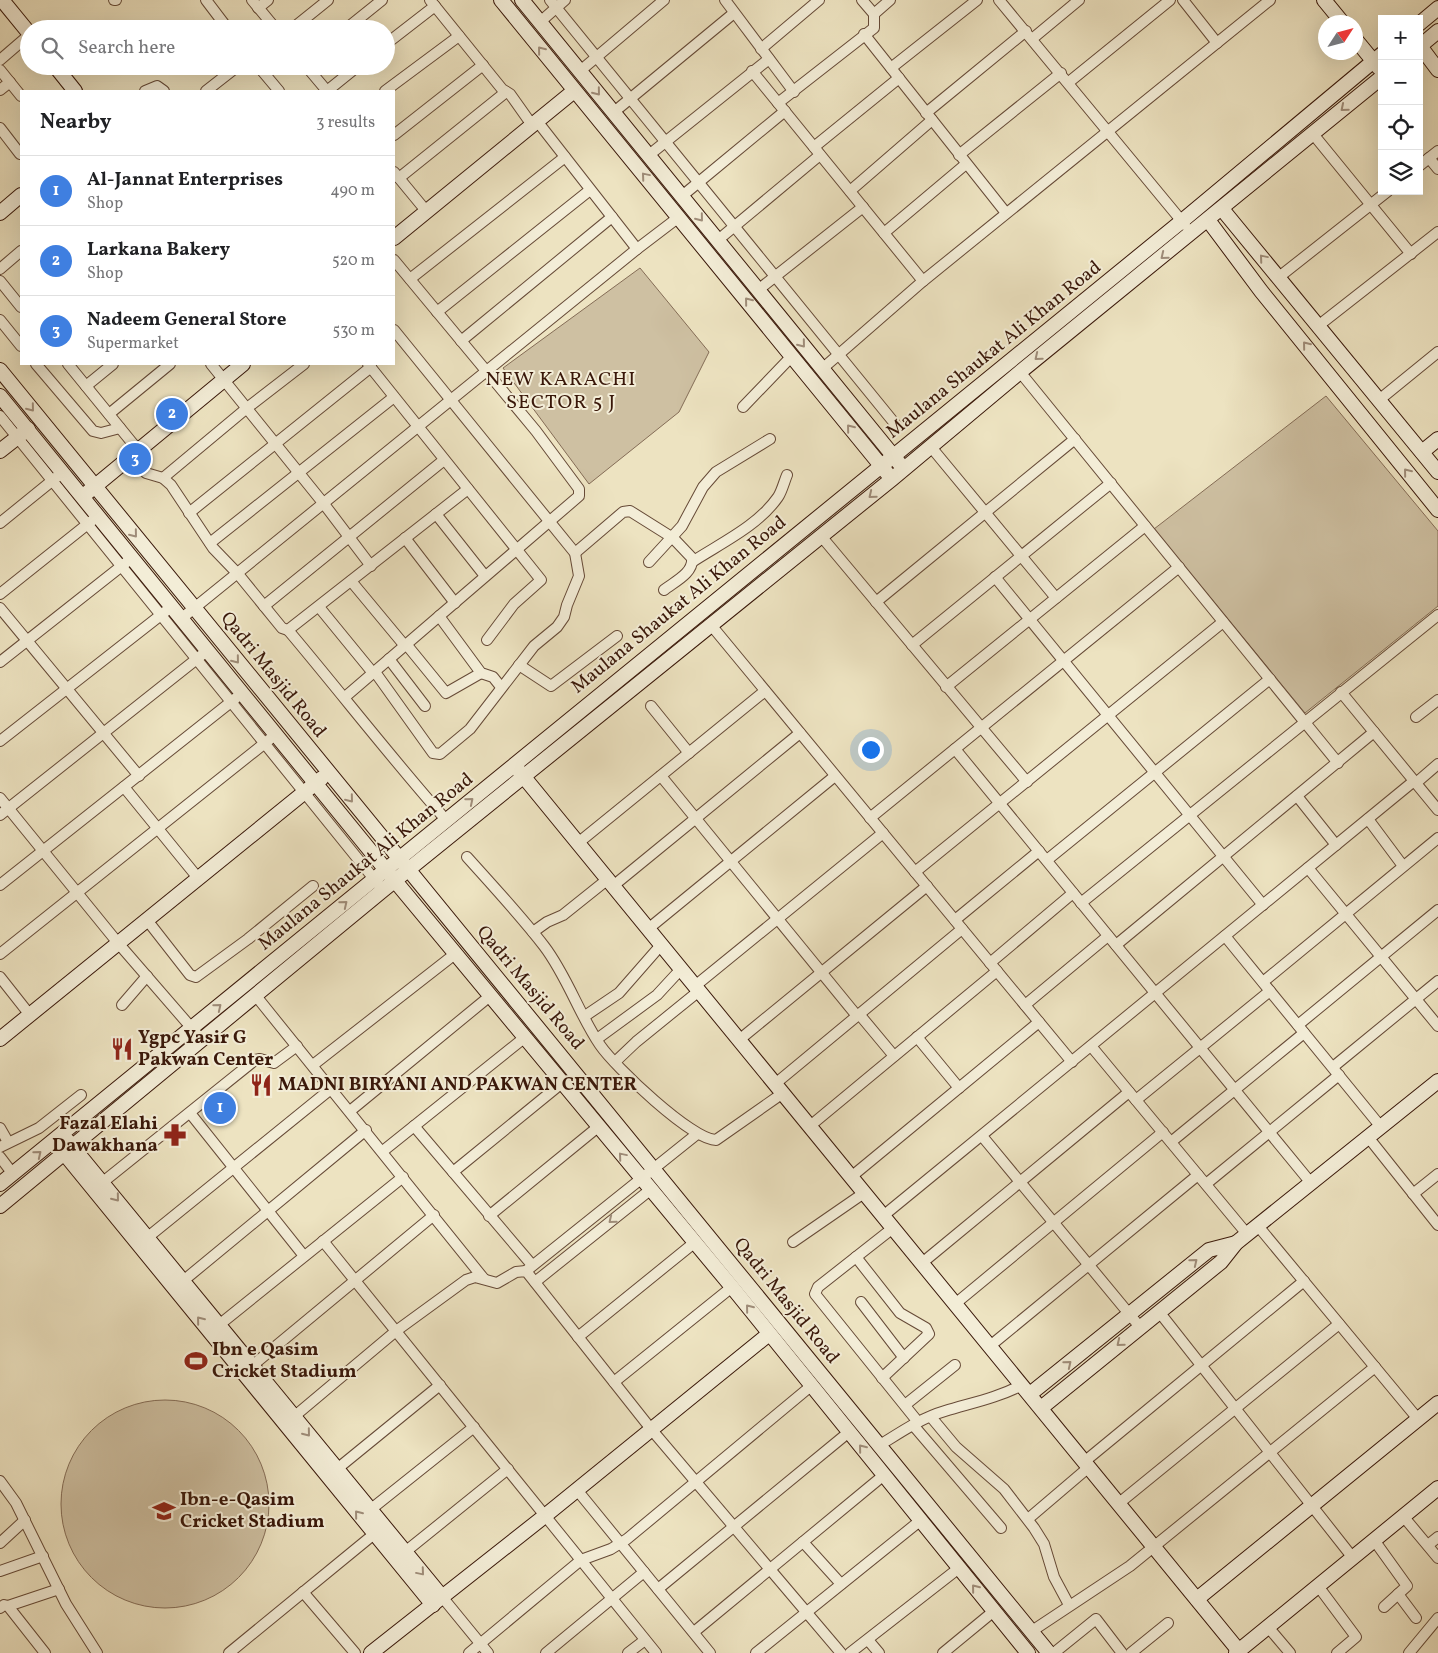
<!DOCTYPE html>
<html lang="en">
<head>
<meta charset="utf-8">
<style>
	body { margin:0; font-family:Vollkorn,serif; background:#f6f6f6; color:#202124 }
	.controls { position:absolute; right:15px; top:15px; display:grid; overflow:hidden; border-radius:0px; box-shadow:0 5px 20px #0002 }
	.controls button { width:45px; height:45px; display:grid; place-items:center; padding:0; border:0; border-bottom:1px solid #e0e0e0; background:#fff; color:#202124; font:25px sans-serif }
	.compass { position:absolute; left:1318px; top:15px; width:45px; height:45px; border-radius:50%; background:#fff; box-shadow:0 5px 20px #0002; rotate:54deg }
	.you { position:absolute; left:870px; top:749px; width:18px; height:18px; margin:-12px; border:4px solid #fff; border-radius:50%; background:#1a73e8; box-shadow:0 0 0 8px #1a73e833 }
	.badge { display:grid; place-items:center; width:32px; height:32px; border-radius:50%; background:#8f2418; color:#fff; font-size:16px; font-weight:700 }
	.pin { position:absolute; translate:-50% -50%; border:2px solid #fff; box-shadow:0 1px 5px #0006 }
	.list { margin:0; padding:0; list-style:none }
	h2 { display:flex; justify-content:space-between; align-items:center; height:65px; margin:0; padding:0 20px; font-size:21px }
	h2 small { font-size:16px; font-weight:400; color:#757577 }
	.list li { display:grid; grid-template-columns:32px 1fr auto; gap:15px; align-items:center; box-sizing:border-box; height:70px; padding:0 20px; border-top:1px solid #e0e0e0 }
	.list b { display:block; font-size:19px; white-space:nowrap }
	.list p { margin:0; font-size:16px; white-space:nowrap; color:#757577 }
	.list em { font-size:16px; font-style:normal; color:#757577 }
	.icon { flex:none; width:28px; height:28px; fill:none; stroke:currentColor; stroke-width:2; stroke-linecap:round; stroke-linejoin:round }
	.map { position:relative; flex:none; width:1438px; height:1653px; overflow:hidden }
	.search { position:absolute; background:#fff; box-shadow:0 5px 20px #0002; left:20px; top:20px; width:375px; height:55px; display:flex; align-items:center; gap:12px; box-sizing:border-box; padding:0 18px; border-radius:28px; color:#757577; font-size:19px }
	.panel { position:absolute; background:#fff; box-shadow:0 5px 20px #0002; left:20px; top:90px; width:375px; height:275px; border-radius:0px }
	.map>svg:first-child { display:block }
</style>
</head>
<body>
<div class="map">
<svg width="1438" height="1653" viewBox="0 0 1438 1653">
	<rect width="100%" height="100%" fill="#ede3c1"/>
	<filter id="stains"><feTurbulence type="fractalNoise" baseFrequency=".004" numOctaves="4"/><feColorMatrix values="0 0 0 0 .2 0 0 0 0 .09 0 0 0 0 .02 0 0 0 .5 -.17"/></filter>
	<radialGradient id="worn" r=".72"><stop offset=".6" stop-color="#630" stop-opacity="0"/><stop offset="1" stop-color="#630" stop-opacity=".3"/></radialGradient>
	<g fill="#cec0a2" stroke="#846c56">
		<path d="M640,268L709,352L679,412L589,484L503,368Z"/>
		<path d="M1326,396L1438,531V606L1305,713L1154,529Z"/>
		<circle cx="165" cy="1504" r="104"/>
	</g>
	<g fill="none" stroke-linecap="round" stroke-linejoin="round">
		<defs>
			<g id="street">
				<path d="M114,0H116"/>
				<path d="M206,0L228,29"/>
				<path d="M252,0L276,29"/>
				<path d="M430,0L502,89L510,94L532,125"/>
				<path d="M550,0L896,425"/>
				<path d="M725,0L794,92"/>
				<path d="M999,0L1185,225"/>
				<path d="M1183,0L1217,43"/>
				<path d="M258,8L268,0"/>
				<path d="M874,14L890,0"/>
				<path d="M540,22L565,0"/>
				<path d="M292,29L328,0"/>
				<path d="M346,29L382,0"/>
				<path d="M864,34L1006,213"/>
				<path d="M1032,39L1079,0"/>
				<path d="M386,44L435,6"/>
				<path d="M761,49L819,0"/>
				<path d="M0,60L29,35"/>
				<path d="M258,66L279,91"/>
				<path d="M306,66L327,91"/>
				<path d="M891,68L977,0"/>
				<path d="M0,70L21,96"/>
				<path d="M580,71L664,0"/>
				<path d="M752,71L923,281"/>
				<path d="M1069,82L1170,0"/>
				<path d="M0,90L10,82"/>
				<path d="M145,91L157,86L164,91"/>
				<path d="M206,91L238,66"/>
				<path d="M327,91L358,66"/>
				<path d="M385,91L459,36"/>
				<path d="M778,103L874,28V14L862,0"/>
				<path d="M614,112L734,13"/>
				<path d="M926,113L1026,31"/>
				<path d="M537,121L637,249"/>
				<path d="M0,128L20,154"/>
				<path d="M1313,134L1411,254"/>
				<path d="M394,135L483,65"/>
				<path d="M814,147L899,78"/>
				<path d="M649,155L769,59"/>
				<path d="M959,155L1061,73"/>
				<path d="M1429,158L1438,169"/>
				<path d="M1419,166L1438,151"/>
				<path d="M394,172L427,212"/>
				<path d="M399,178L506,92"/>
				<path d="M850,191L932,120"/>
				<path d="M682,196L785,111"/>
				<path d="M884,233L966,164"/>
				<path d="M718,240L820,155"/>
				<path d="M0,269L21,251"/>
				<path d="M1279,277L1388,191"/>
				<path d="M410,279L565,157"/>
				<path d="M0,281L21,307"/>
				<path d="M758,290L863,207"/>
				<path d="M437,312L590,190"/>
				<path d="M0,320L21,346"/>
				<path d="M1318,326L1438,232"/>
				<path d="M461,341L612,217"/>
				<path d="M36,364L93,431L101,433L120,428"/>
				<path d="M68,364L138,450"/>
				<path d="M211,364L324,504L371,566"/>
				<path d="M368,364L541,580L514,604L487,640"/>
				<path d="M822,369L923,281L1270,0"/>
				<path d="M1020,372L1338,763"/>
				<path d="M86,386L113,364"/>
				<path d="M1379,400L1438,352"/>
				<path d="M743,407L792,356"/>
				<path d="M109,414L170,364"/>
				<path d="M0,416L383,890"/>
				<path d="M931,447L1056,598"/>
				<path d="M132,455L146,473L163,478L171,485L213,548L238,574L282,628L288,630L468,489"/>
				<path d="M163,478L247,408L304,364"/>
				<path d="M189,513L371,367"/>
				<path d="M436,514L485,576"/>
				<path d="M0,523L58,476"/>
				<path d="M821,536L1027,782"/>
				<path d="M405,538L455,603"/>
				<path d="M210,543L394,397"/>
				<path d="M575,553L623,512L630,511L673,538L692,558C694,573 674,582 664,590"/>
				<path d="M649,562L682,526L703,487L716,472L770,439"/>
				<path d="M692,562C721,543 758,526 778,497C782,491 784,482 787,475"/>
				<path d="M995,577L1263,905"/>
				<path d="M351,581L405,646"/>
				<path d="M0,594L94,519"/>
				<path d="M876,602L1075,439"/>
				<path d="M264,606L444,460"/>
				<path d="M319,607L373,673"/>
				<path d="M0,608L139,776"/>
				<path d="M439,616L481,673L493,677L501,687"/>
				<path d="M182,618L637,249L679,217"/>
				<path d="M711,625L1072,1062"/>
				<path d="M288,630C342,694 392,759 447,821"/>
				<path d="M406,644L446,693L481,673"/>
				<path d="M912,645L1111,483"/>
				<path d="M389,659L425,706"/>
				<path d="M0,662L128,561"/>
				<path d="M519,665L551,686L617,636"/>
				<path d="M375,672L433,753L440,754L470,729L534,646L557,627L564,617L567,605L579,576L575,553L394,330"/>
				<path d="M946,687L1145,526"/>
				<path d="M1341,692L1438,810"/>
				<path d="M345,697L579,496V489L536,431L394,260"/>
				<path d="M651,706L689,753"/>
				<path d="M1416,717L1438,700"/>
				<path d="M0,741L166,611"/>
				<path d="M955,749L1311,1183"/>
				<path d="M661,776L857,1016"/>
				<path d="M1416,783L1438,764"/>
				<path d="M124,787L198,878"/>
				<path d="M1297,796L1336,845"/>
				<path d="M0,798L118,943L202,1040"/>
				<path d="M0,815L203,654"/>
				<path d="M870,818L1179,567"/>
				<path d="M1368,819L1403,866"/>
				<path d="M578,843L765,691"/>
				<path d="M467,857C493,886 520,915 544,946C567,976 579,1014 600,1045C615,1067 692,1140 716,1140L783,1093"/>
				<path d="M1047,860L1270,679"/>
				<path d="M1308,868L1438,1026"/>
				<path d="M915,872L1223,622"/>
				<path d="M0,885L236,698"/>
				<path d="M613,886L800,733"/>
				<path d="M1081,903L1438,615"/>
				<path d="M147,920L190,975L196,977L248,939L313,886"/>
				<path d="M955,920L1039,851"/>
				<path d="M648,929L835,776"/>
				<path d="M533,932L547,922L563,915L608,879"/>
				<path d="M1225,936L1381,1127"/>
				<path d="M1116,945L1374,732"/>
				<path d="M0,954L270,739"/>
				<path d="M990,963L1073,893"/>
				<path d="M0,977L30,1015"/>
				<path d="M1263,982L1438,838"/>
				<path d="M695,986L883,833"/>
				<path d="M256,996L484,1279"/>
				<path d="M122,1005L147,976"/>
				<path d="M1025,1005L1108,936"/>
				<path d="M859,1014L894,1056"/>
				<path d="M585,1016L619,993L661,945"/>
				<path d="M1298,1025L1438,910"/>
				<path d="M917,1037L959,1088"/>
				<path d="M597,1039L657,995L681,969"/>
				<path d="M739,1040L927,886"/>
				<path d="M1091,1046L1247,1234"/>
				<path d="M616,1061L636,1042L699,991"/>
				<path d="M313,1065L455,954"/>
				<path d="M1333,1067L1438,981"/>
				<path d="M775,1084L962,929"/>
				<path d="M1136,1100L1270,991"/>
				<path d="M350,1111L490,996"/>
				<path d="M190,1113L304,1256"/>
				<path d="M414,1126L532,1265"/>
				<path d="M810,1126L997,971"/>
				<path d="M0,1128L8,1142"/>
				<path d="M982,1136L1140,1327"/>
				<path d="M1368,1137L1438,1225"/>
				<path d="M1171,1142L1304,1033"/>
				<path d="M0,1147L39,1128L81,1095"/>
				<path d="M383,1151L524,1038"/>
				<path d="M0,1157L13,1174"/>
				<path d="M453,1172L562,1083"/>
				<path d="M851,1177L1039,1022"/>
				<path d="M103,1182L255,1060L260,1059L274,1063L297,1046"/>
				<path d="M1206,1184L1339,1075"/>
				<path d="M1413,1194L1438,1174"/>
				<path d="M489,1216L598,1127"/>
				<path d="M883,1216L1414,781"/>
				<path d="M1258,1226L1418,1419"/>
				<path d="M893,1228L818,1287L815,1294L918,1422"/>
				<path d="M148,1237L332,1088"/>
				<path d="M323,1241L656,1653"/>
				<path d="M793,1242L864,1193"/>
				<path d="M856,1257L900,1313L926,1328L929,1334L882,1378"/>
				<path d="M922,1263L1129,1092"/>
				<path d="M526,1271L697,1134"/>
				<path d="M183,1281L366,1130"/>
				<path d="M535,1282L650,1190"/>
				<path d="M861,1302L904,1358"/>
				<path d="M955,1304L1163,1132"/>
				<path d="M1160,1313L1353,1558"/>
				<path d="M219,1325L403,1177"/>
				<path d="M578,1337L694,1243"/>
				<path d="M990,1346L1198,1175"/>
				<path d="M252,1366L434,1215"/>
				<path d="M614,1382L732,1287"/>
				<path d="M905,1405L955,1365"/>
				<path d="M931,1417L956,1447L1004,1489L1034,1528L1044,1544L1054,1577L1069,1605"/>
				<path d="M290,1420L396,1331L466,1280L475,1277L497,1283L516,1272L526,1271L651,1429L841,1653"/>
				<path d="M913,1425L1001,1528"/>
				<path d="M880,1445C901,1432 921,1418 945,1411C971,1403 997,1398 1022,1385"/>
				<path d="M1084,1462L1304,1281"/>
				<path d="M337,1469L440,1385"/>
				<path d="M0,1481L16,1503L66,1604L97,1653"/>
				<path d="M577,1490L710,1653"/>
				<path d="M1118,1504L1339,1324"/>
				<path d="M370,1510L474,1427"/>
				<path d="M1403,1516L1438,1558"/>
				<path d="M1028,1519L1089,1467"/>
				<path d="M1374,1540L1407,1586L1384,1607"/>
				<path d="M803,1542L841,1584"/>
				<path d="M0,1543L25,1520"/>
				<path d="M1428,1545L1438,1537"/>
				<path d="M405,1552L508,1469"/>
				<path d="M0,1571L43,1556"/>
				<path d="M1318,1586L1356,1637L1337,1653"/>
				<path d="M658,1589L849,1432"/>
				<path d="M303,1592L355,1653"/>
				<path d="M1398,1594L1416,1618"/>
				<path d="M443,1598L488,1653"/>
				<path d="M8,1606L59,1589"/>
				<path d="M0,1608L4,1605L8,1606L45,1653"/>
				<path d="M1268,1627L1290,1653"/>
				<path d="M1032,1631L1130,1566L1375,1367"/>
				<path d="M694,1632L884,1475"/>
				<path d="M868,1640L879,1653"/>
				<path d="M229,1653L379,1530"/>
				<path d="M469,1653L581,1560L611,1549L627,1539L811,1386"/>
				<path d="M546,1653L644,1572"/>
				<path d="M628,1653L645,1640"/>
				<path d="M756,1653L921,1520"/>
				<path d="M850,1653L959,1568"/>
				<path d="M943,1653L994,1611"/>
				<path d="M1054,1653L1096,1619L1122,1653"/>
				<path d="M1131,1653L1168,1623"/>
				<path d="M1409,1653L1438,1618"/>
			</g>
			<g id="secondary">
				<path d="M2,0L29,33"/>
				<path d="M501,0L887,473"/>
				<path d="M522,0L899,463"/>
				<path d="M1324,0L1342,22"/>
				<path d="M1419,24L1438,8"/>
				<path d="M1356,40L1379,68"/>
				<path d="M1420,46L1438,70"/>
				<path d="M1419,47L1438,31"/>
				<path d="M55,66L75,91"/>
				<path d="M1222,209L1438,472"/>
				<path d="M0,213L21,195"/>
				<path d="M1208,220L1261,291L1438,510"/>
				<path d="M394,238L574,91"/>
				<path d="M0,370L1049,1653"/>
				<path d="M0,396L386,870L732,1287L1028,1653"/>
				<path d="M0,451L28,429"/>
				<path d="M1422,452L1438,439"/>
				<path d="M88,492L243,364"/>
				<path d="M519,771L1239,1651"/>
				<path d="M0,1039L322,778"/>
				<path d="M67,1140L443,1598"/>
				<path d="M59,1147L433,1605"/>
				<path d="M0,1184L1182,221L1382,54"/>
				<path d="M0,1206L383,890L892,479L1020,372L1382,77"/>
				<path d="M1030,1394L1209,1250L1236,1243"/>
				<path d="M1041,1408L1221,1262L1236,1243L1438,1081"/>
				<path d="M1197,1599L1438,1403"/>
				<path d="M371,1653L546,1515L769,1334"/>
				<path d="M1236,1653L1438,1488"/>
			</g>
		</defs>
		<use href="#street" stroke="#664a37" stroke-width="12"/>
		<use href="#secondary" stroke="#391709" stroke-width="16"/>
		<use href="#street" stroke="#f3edd7" stroke-width="10"/>
		<use href="#secondary" stroke="#f3edd7" stroke-width="14"/>
	</g>
	<defs><path id="oneway-chevron" d="M-2-3.5L2.5 0L-2 3.5" fill="none" stroke-width="1.6" stroke-linecap="round" stroke-linejoin="round" transform="scale(1.25)"/></defs>
	<g stroke="#9f8d7a">
		<use href="#oneway-chevron" transform="translate(541 50) rotate(-129)"/>
		<use href="#oneway-chevron" transform="translate(597 92) rotate(51)"/>
		<use href="#oneway-chevron" transform="translate(1344 108) rotate(140)"/>
		<use href="#oneway-chevron" transform="translate(645 176) rotate(-130)"/>
		<use href="#oneway-chevron" transform="translate(700 218) rotate(51)"/>
		<use href="#oneway-chevron" transform="translate(1164 256) rotate(141)"/>
		<use href="#oneway-chevron" transform="translate(1263 258) rotate(-130)"/>
		<use href="#oneway-chevron" transform="translate(748 301) rotate(-129)"/>
		<use href="#oneway-chevron" transform="translate(802 344) rotate(51)"/>
		<use href="#oneway-chevron" transform="translate(1306 345) rotate(-129)"/>
		<use href="#oneway-chevron" transform="translate(1038 357) rotate(141)"/>
		<use href="#oneway-chevron" transform="translate(31 408) rotate(51)"/>
		<use href="#oneway-chevron" transform="translate(850 428) rotate(-129)"/>
		<use href="#oneway-chevron" transform="translate(1407 472) rotate(-129)"/>
		<use href="#oneway-chevron" transform="translate(872 495) rotate(141)"/>
		<use href="#oneway-chevron" transform="translate(134 534) rotate(51)"/>
		<use href="#oneway-chevron" transform="translate(236 660) rotate(51)"/>
		<use href="#oneway-chevron" transform="translate(350 799) rotate(51)"/>
		<use href="#oneway-chevron" transform="translate(470 801) rotate(-40)"/>
		<use href="#oneway-chevron" transform="translate(344 904) rotate(-39)"/>
		<use href="#oneway-chevron" transform="translate(218 1007) rotate(-39)"/>
		<use href="#oneway-chevron" transform="translate(38 1154) rotate(-39)"/>
		<use href="#oneway-chevron" transform="translate(622 1156) rotate(-130)"/>
		<use href="#oneway-chevron" transform="translate(116 1198) rotate(51)"/>
		<use href="#oneway-chevron" transform="translate(612 1220) rotate(141)"/>
		<use href="#oneway-chevron" transform="translate(1194 1262) rotate(-39)"/>
		<use href="#oneway-chevron" transform="translate(749 1308) rotate(-129)"/>
		<use href="#oneway-chevron" transform="translate(200 1320) rotate(-129)"/>
		<use href="#oneway-chevron" transform="translate(1120 1343) rotate(141)"/>
		<use href="#oneway-chevron" transform="translate(1068 1364) rotate(-39)"/>
		<use href="#oneway-chevron" transform="translate(307 1433) rotate(51)"/>
		<use href="#oneway-chevron" transform="translate(862 1448) rotate(-129)"/>
		<use href="#oneway-chevron" transform="translate(358 1514) rotate(-129)"/>
		<use href="#oneway-chevron" transform="translate(421 1572) rotate(50)"/>
		<use href="#oneway-chevron" transform="translate(975 1588) rotate(-129)"/>
	</g>
	<defs>
		<symbol id="restaurant-bare" viewBox="-9 -9 18 18"><path d="M-5-6h1v4h1v-4h1v4h1v-4h1v5L-1.5 .5V6h-2V.5L-5-1ZM5-6V6H3V1.5H1.5Q1.5-4 5-6Z" fill="#8f2418" stroke="#f3edd7" stroke-width="2.5" paint-order="stroke"/></symbol>
		<symbol id="pharmacy-bare" viewBox="-9 -9 18 18"><path d="M-2-6h4v4h4v4h-4v4h-4v-4h-4v-4h4Z" fill="#8f2418" stroke="#f3edd7" stroke-width="2.5" paint-order="stroke"/></symbol>
		<symbol id="stadium-bare" viewBox="-9 -9 18 18"><path d="M0-5a6.5 5 0 1 0 0 10a6.5 5 0 1 0 0-10ZM-3.5-1.8h7v3.6h-7Z" fill="#8f2418" stroke="#f3edd7" stroke-width="2.5" paint-order="stroke"/></symbol>
		<symbol id="school-bare" viewBox="-9 -9 18 18"><path d="M0-5L7-2L0 1L-7-2ZM-4 1L0 2.5L4 1V4Q0 6-4 4Z" fill="#8f2418" stroke="#f3edd7" stroke-width="2.5" paint-order="stroke"/></symbol>
	</defs>
	<g fill-rule="evenodd">
		<use href="#restaurant-bare" x="106" y="1033" width="32" height="32"/>
		<use href="#restaurant-bare" x="245" y="1069" width="32" height="32"/>
		<use href="#pharmacy-bare" x="159" y="1119" width="32" height="32"/>
		<use href="#stadium-bare" x="180" y="1345" width="32" height="32"/>
		<use href="#school-bare" x="148" y="1495" width="32" height="32"/>
	</g>
	<g text-anchor="middle" dominant-baseline="central" stroke-width="4" stroke-linejoin="round" paint-order="stroke">
		<g font-size="19" fill="#391709" stroke="#f3edd7">
			<text transform="translate(994 350) rotate(-39)">Maulana Shaukat Ali Khan Road</text>
			<text transform="translate(679 605) rotate(-39)">Maulana Shaukat Ali Khan Road</text>
			<text transform="translate(273 675) rotate(51)">Qadri Masjid Road</text>
			<text transform="translate(366 862) rotate(-39)">Maulana Shaukat Ali Khan Road</text>
			<text transform="translate(530 988) rotate(50)">Qadri Masjid Road</text>
			<text transform="translate(786 1301) rotate(51)">Qadri Masjid Road</text>
		</g>
		<g font-size="19" font-weight="bold" fill="#391709" stroke="#f3edd7" text-anchor="start">
			<text x="138" y="1038">Ygpc Yasir G<tspan x="138" dy="22">Pakwan Center</tspan></text>
			<text x="278" y="1085">MADNI BIRYANI AND PAKWAN CENTER</text>
			<text x="158" y="1124" text-anchor="end">Fazal Elahi<tspan x="158" dy="22">Dawakhana</tspan></text>
			<text x="212" y="1350">Ibn e Qasim<tspan x="212" dy="22">Cricket Stadium</tspan></text>
			<text x="180" y="1500">Ibn-e-Qasim<tspan x="180" dy="22">Cricket Stadium</tspan></text>
		</g>
		<g font-size="20" letter-spacing="1" fill="#391709" stroke="#f3edd7">
			<text x="561" y="380">NEW KARACHI<tspan x="561" dy="23">SECTOR 5 J</tspan></text>
		</g>
	</g>
	<rect width="100%" height="100%" filter="url(#stains)"/>
	<rect width="100%" height="100%" fill="url(#worn)"/>
</svg>
<div class="controls">
<button>+</button>
<button>−</button>
<button><svg class="icon" aria-label="locate" viewBox="0 0 24 24"><circle cx="12" cy="12" r="6"/><path d="M12 2v4M12 18v4M2 12h4M18 12h4"/></svg></button>
<button><svg class="icon" aria-label="layers" viewBox="0 0 24 24"><path d="M12 4l9 5-9 5-9-5zM3 14l9 5 9-5"/></svg></button>
</div>
<svg class="compass" viewBox="-18 -18 36 36"><path d="M0-13l5 13h-10z" fill="#e53935"/><path d="M0 13l5-13h-10z" fill="#757577"/></svg>
<div class="you"></div>
<div class="pin badge" style="left:220px;top:1108px;background:#3f7fe0">1</div>
<div class="pin badge" style="left:172px;top:414px;background:#3f7fe0">2</div>
<div class="pin badge" style="left:135px;top:459px;background:#3f7fe0">3</div>
<div class="search"><svg class="icon" aria-label="search" viewBox="0 0 24 24"><circle cx="10" cy="10" r="6"/><path d="M15 15l6 6"/></svg>Search here</div>
<section class="panel">
<h2>Nearby<small>3 results</small></h2>
<ul class="list">
<li><span class="badge" style="background:#3f7fe0">1</span><div><b>Al-Jannat Enterprises</b><p>Shop</p></div><em>490 m</em></li>
<li><span class="badge" style="background:#3f7fe0">2</span><div><b>Larkana Bakery</b><p>Shop</p></div><em>520 m</em></li>
<li><span class="badge" style="background:#3f7fe0">3</span><div><b>Nadeem General Store</b><p>Supermarket</p></div><em>530 m</em></li>
</ul>
</section>
</div>
</body>
</html>
